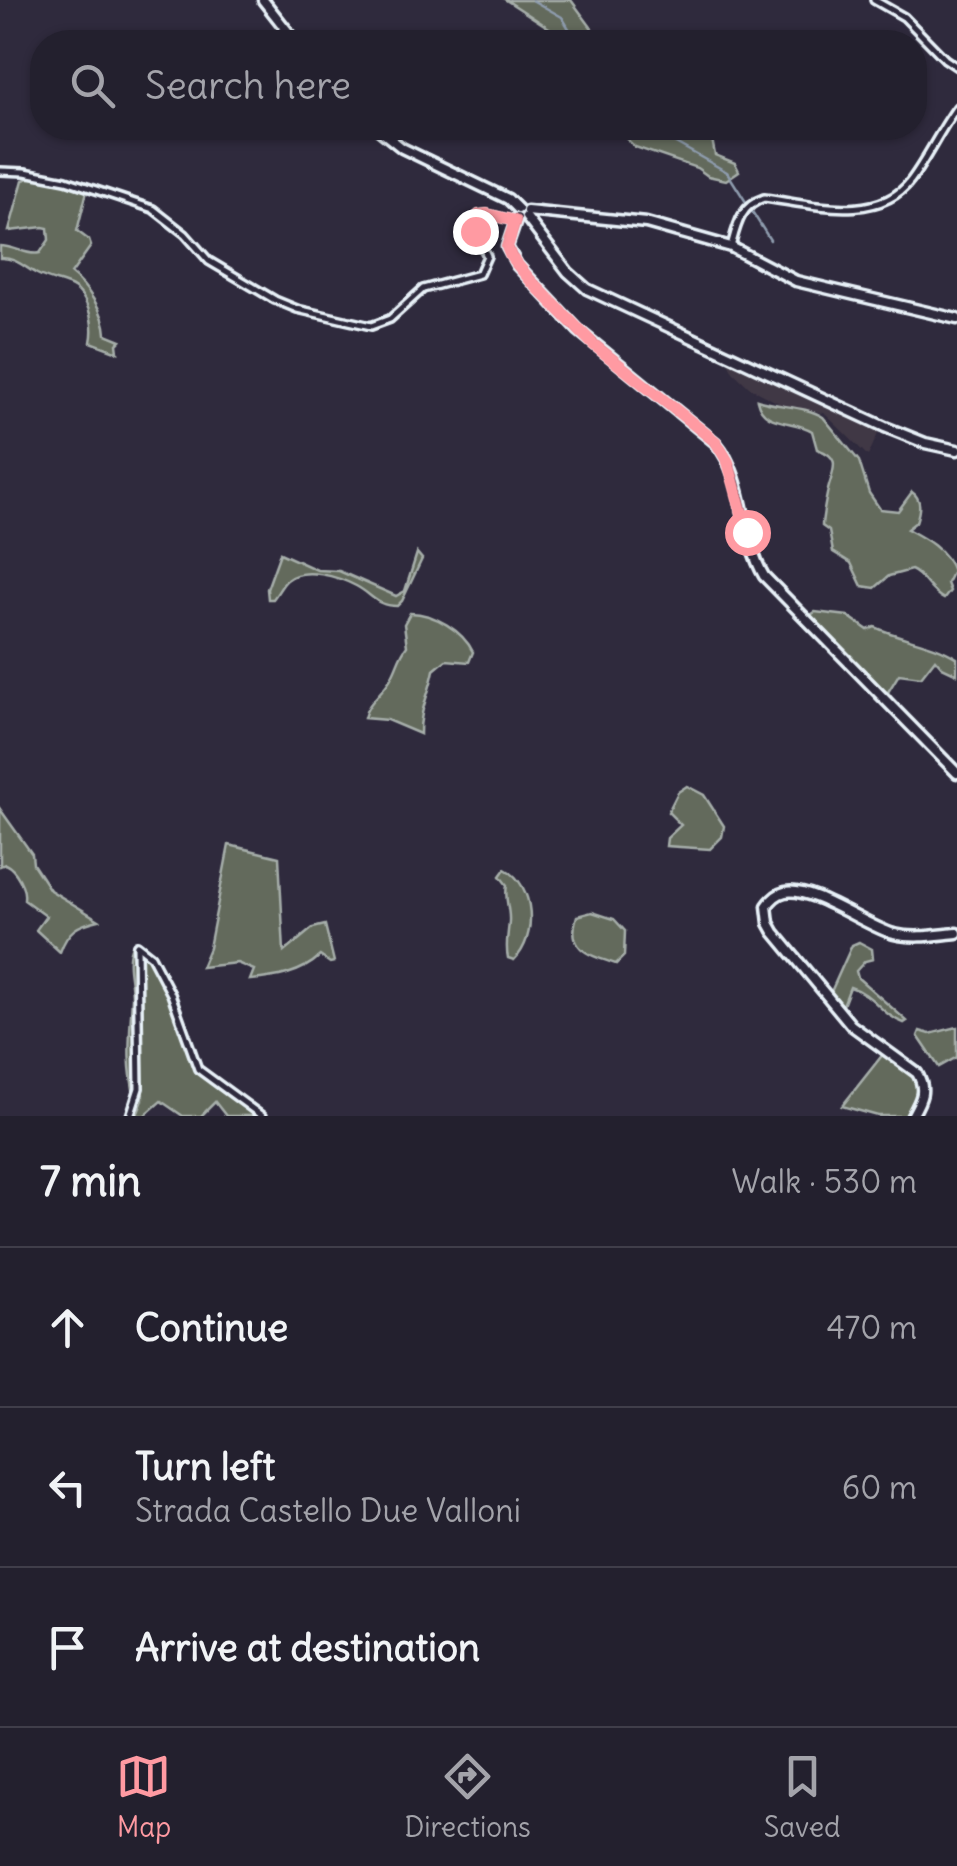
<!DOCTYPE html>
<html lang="en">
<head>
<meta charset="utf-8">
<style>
	body { margin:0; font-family:Delius,sans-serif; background:#2f2d3a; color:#f1f3f6 }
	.stop { position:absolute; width:30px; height:30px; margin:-22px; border:8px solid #ff9aa2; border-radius:50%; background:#fff }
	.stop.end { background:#ff9aa2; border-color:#fff; box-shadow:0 2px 10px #0008 }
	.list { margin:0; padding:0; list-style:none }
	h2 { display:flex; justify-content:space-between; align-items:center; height:130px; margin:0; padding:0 40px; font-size:42px }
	h2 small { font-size:32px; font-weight:400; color:#a3a3aa }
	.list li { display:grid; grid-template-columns:65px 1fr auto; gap:30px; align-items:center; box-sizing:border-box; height:160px; padding:0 40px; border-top:2px solid #403e4a }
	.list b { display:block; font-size:38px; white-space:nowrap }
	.list p { margin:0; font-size:32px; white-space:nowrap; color:#a3a3aa }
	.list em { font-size:32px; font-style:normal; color:#a3a3aa }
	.icon { flex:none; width:55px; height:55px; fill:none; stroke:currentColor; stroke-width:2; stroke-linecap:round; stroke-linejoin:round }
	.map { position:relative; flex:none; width:957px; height:1116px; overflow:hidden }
	.search { position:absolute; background:#23202e; box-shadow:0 2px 8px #0004; left:30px; right:30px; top:30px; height:110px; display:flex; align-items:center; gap:25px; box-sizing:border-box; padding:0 35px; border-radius:40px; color:#a3a3aa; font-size:38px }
	.sheet { height:610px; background:#23202e }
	nav { display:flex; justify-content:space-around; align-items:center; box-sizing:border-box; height:140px; border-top:2px solid #403e4a; background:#23202e; font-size:28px; color:#a3a3aa }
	nav a { display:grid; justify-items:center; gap:5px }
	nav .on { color:#ff9aa2 }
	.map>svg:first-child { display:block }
</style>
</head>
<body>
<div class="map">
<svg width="957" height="1116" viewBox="0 0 957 1116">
	<rect width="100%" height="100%" fill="#2f2a3d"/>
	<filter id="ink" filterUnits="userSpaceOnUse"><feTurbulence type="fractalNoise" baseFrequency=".01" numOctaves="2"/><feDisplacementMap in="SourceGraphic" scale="20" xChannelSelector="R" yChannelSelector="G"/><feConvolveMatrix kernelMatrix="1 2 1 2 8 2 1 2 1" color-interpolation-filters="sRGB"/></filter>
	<g filter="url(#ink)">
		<path fill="#403845" d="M724,354L882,425L868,456L824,413L780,404L749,387L733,372Z"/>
		<g fill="#636a5c" stroke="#a6aeaa" stroke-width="2.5">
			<path d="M506,0H571L602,42H566L569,41Z"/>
			<path d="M615,128H704L712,139L715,155L735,163L739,171L726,180L708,176L697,168L635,147Z"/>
			<path d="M33,177L62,181L87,191L77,231L89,240L91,246L71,274C88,287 105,313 106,334L121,340L117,344L118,352L91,342C95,324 88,292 68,285C57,281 47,279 37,274C24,267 15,257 0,258V246C14,246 27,256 40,253L49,240L48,228L43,227L9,231L23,180Z"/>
			<path d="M757,400C777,407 806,406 823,417L859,461L869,493L880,509L898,511L912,492C922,499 920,510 916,522L907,529C926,539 945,549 953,571L947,583L950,591L944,599C929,592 924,575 911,570L889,576L875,588L862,586L851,563L833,552L829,531L822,526C822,519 827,493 829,486C835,466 840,457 817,449L812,431C793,419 763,427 757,400Z"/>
			<path d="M280,553L317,570L339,571L396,596L405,591L417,553L422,559L402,601L397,606C376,606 373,595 356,586C339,577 304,566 287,580C282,584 278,593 273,599H268L267,589Z"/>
			<path d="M815,612L848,616L868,630L875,627C903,640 932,642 957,658V674L942,667L935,659L921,677L899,674L888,692L894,702L891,704L808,617Z"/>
			<path d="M410,613C434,613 463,631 473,652L469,662L446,660L434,670C430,692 419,711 420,734L387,720L364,718C367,702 385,691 392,676C398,665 399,656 407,646L404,624Z"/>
			<path d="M687,786L704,795L724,826L722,837L710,849L666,846L667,838L681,825L668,812L678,792Z"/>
			<path d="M0,809L32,854L33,864L50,890L99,920C77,925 68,930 60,952L36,930L46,916L24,900C26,888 16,869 5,864L0,866Z"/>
			<path d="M229,845L279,857L284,952L313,928L325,925L334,962L330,963L320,956C301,974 275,978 250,980L254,970L237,963L201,967L209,948Z"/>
			<path d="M505,869C535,885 538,937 514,960L508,958C505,945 508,935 509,922C510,908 504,899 507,885L500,876Z"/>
			<path d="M592,912L614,919L625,931L624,956L616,964C589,955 566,950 577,916Z"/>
			<path d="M859,942L872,949L873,959L865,961L856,971L858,978L907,1021L904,1023C881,1015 874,994 850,987L842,1008L830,994L852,945Z"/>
			<path d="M133,943L138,1079L135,1099C126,1058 130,1037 132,997C132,978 124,962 133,943Z"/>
			<path d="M139,952C171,967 177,1034 193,1062C206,1086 238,1101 259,1116H226L215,1102L201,1116H183L161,1101L144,1116L137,1115L143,1100Z"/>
			<path d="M957,1027V1057L939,1067L918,1036L920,1031L930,1034Z"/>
			<path d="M884,1053C912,1074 929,1081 907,1116H878L842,1106Z"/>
		</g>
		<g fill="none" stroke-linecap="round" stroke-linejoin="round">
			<g stroke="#8e9cae" stroke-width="2.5">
				<path d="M532,0L562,17L577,42"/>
				<path d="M649,128L727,172L770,240"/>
			</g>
			<defs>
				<g id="street">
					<path d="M874,0L904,17L945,59L957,67"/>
					<path d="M0,171L25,172L66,180L153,209L185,234L209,261L275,300L297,309L371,326L390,319L423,289L479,274L487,256L475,231L479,215L487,214L515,221"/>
					<path d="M731,247C737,225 740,206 764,198C810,204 879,224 911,180C928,157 940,130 957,107"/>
					<path d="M137,945L151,956L171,994L198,1069L262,1116"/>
					<path d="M130,1116L139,1088L137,946"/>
				</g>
				<g id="secondary">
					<path d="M263,0L296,42"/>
					<path d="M377,128L402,148L508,199L518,209"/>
					<path d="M527,211L646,223L731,247L796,281L957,319"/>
					<path d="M526,217L568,272L587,289L885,427L925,443L957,450"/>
					<path d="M517,218L507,247L517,265L579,331L716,443C746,479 740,535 764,576L957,773"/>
					<path d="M912,1116C921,1100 927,1090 917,1073L851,1025L774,932L769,923L767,906C771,900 776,894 785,892C812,886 865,926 894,934C915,939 936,935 957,933"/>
				</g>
			</defs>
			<use href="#street" stroke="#e8f1f8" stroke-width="12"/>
			<use href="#secondary" stroke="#e8f1f8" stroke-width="15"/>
			<use href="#street" stroke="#2f2a3d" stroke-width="5"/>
			<use href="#secondary" stroke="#2f2a3d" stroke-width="8"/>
		</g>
	</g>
	<g fill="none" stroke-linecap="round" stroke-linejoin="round" filter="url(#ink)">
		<path stroke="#ff9aa2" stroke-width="12" d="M475,231L479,215L487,214L515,221L507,247L511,257L531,281L593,344L716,442L728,462L747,532"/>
	</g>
</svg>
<div class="stop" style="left:747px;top:532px"></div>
<div class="stop end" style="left:475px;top:231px"></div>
<div class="search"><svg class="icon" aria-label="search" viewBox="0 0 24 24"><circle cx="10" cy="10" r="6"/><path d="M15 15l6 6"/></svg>Search here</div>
</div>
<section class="sheet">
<h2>7 min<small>Walk · 530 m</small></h2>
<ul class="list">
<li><svg class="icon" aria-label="ahead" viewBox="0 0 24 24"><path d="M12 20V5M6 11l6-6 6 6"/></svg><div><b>Continue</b></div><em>470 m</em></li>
<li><svg class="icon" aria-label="left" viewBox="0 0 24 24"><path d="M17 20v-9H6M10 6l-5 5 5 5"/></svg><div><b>Turn left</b><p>Strada Castello Due Valloni</p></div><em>60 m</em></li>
<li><svg class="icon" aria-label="arrive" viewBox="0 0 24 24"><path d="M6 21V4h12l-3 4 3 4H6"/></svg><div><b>Arrive at destination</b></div></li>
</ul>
</section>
<nav>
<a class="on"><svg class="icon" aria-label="map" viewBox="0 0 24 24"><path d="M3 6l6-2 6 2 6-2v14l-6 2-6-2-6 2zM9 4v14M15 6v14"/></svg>Map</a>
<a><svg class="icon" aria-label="directions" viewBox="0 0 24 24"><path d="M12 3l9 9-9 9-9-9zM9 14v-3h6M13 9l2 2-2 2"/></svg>Directions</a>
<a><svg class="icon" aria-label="saved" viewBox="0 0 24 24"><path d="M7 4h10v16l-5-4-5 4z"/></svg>Saved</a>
</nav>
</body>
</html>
